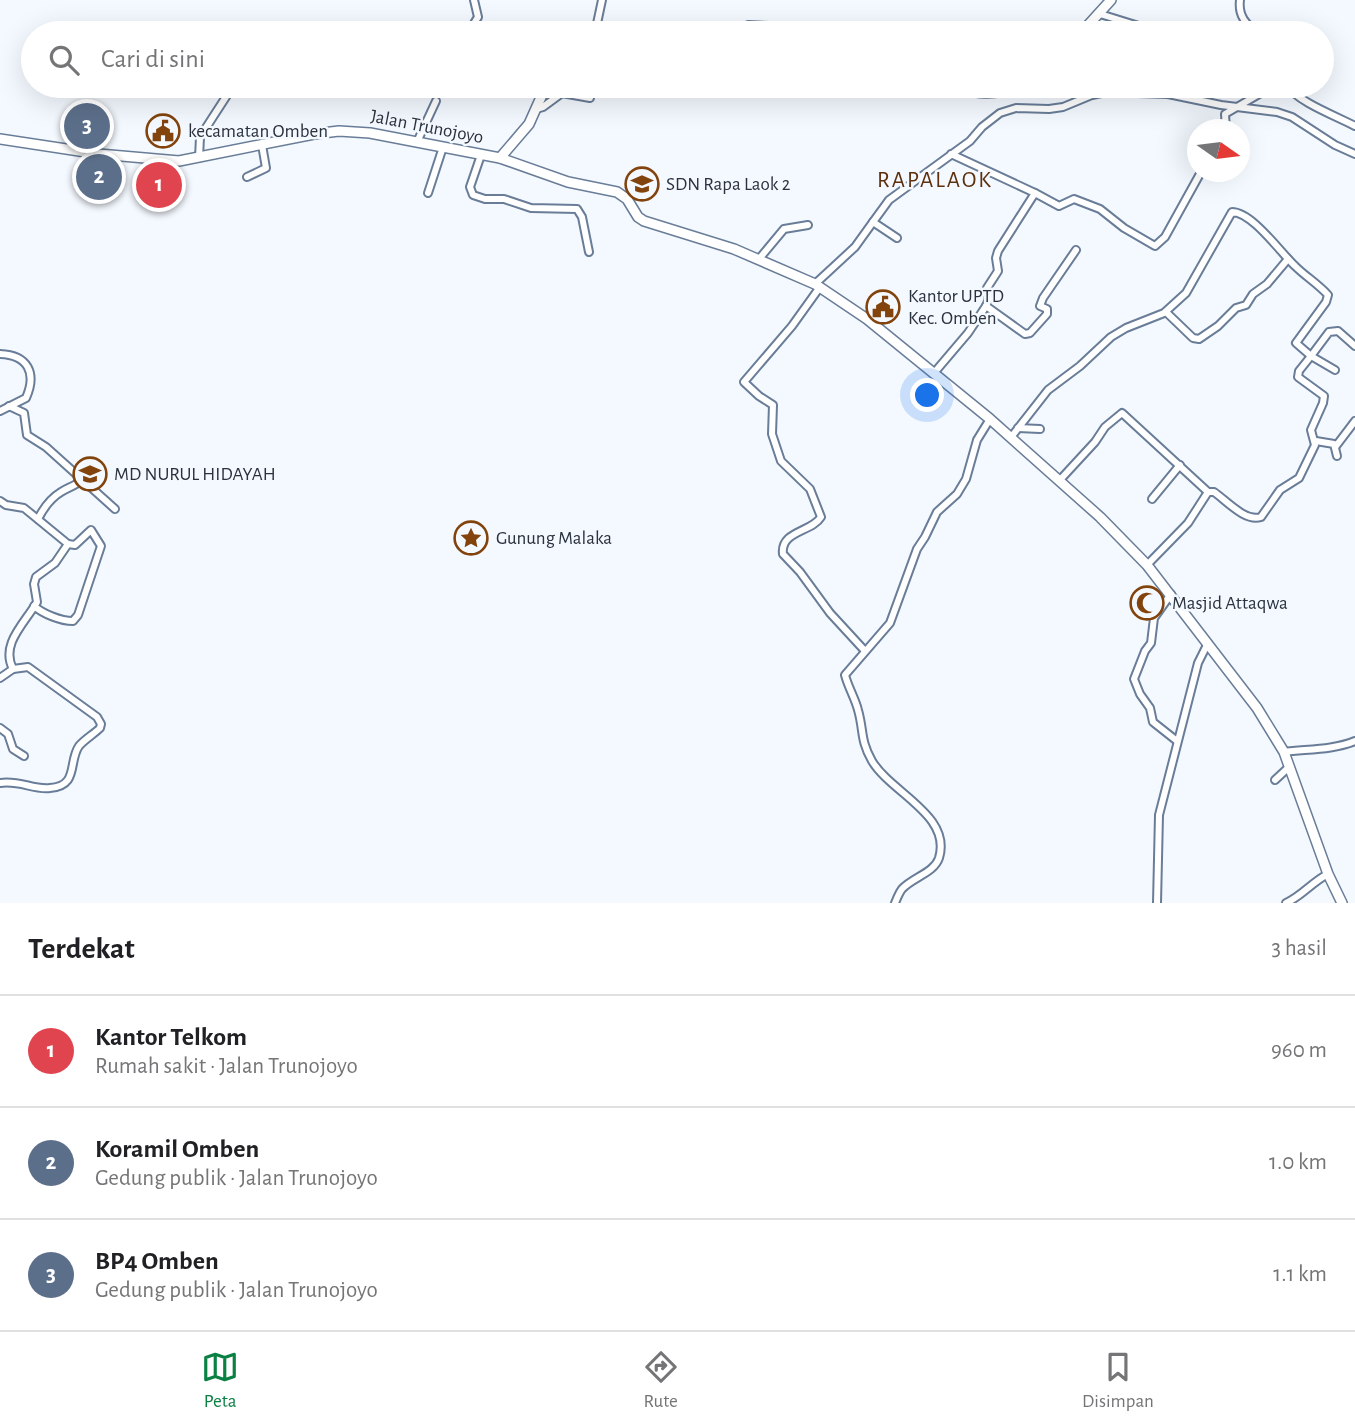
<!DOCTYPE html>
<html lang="id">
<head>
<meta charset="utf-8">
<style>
	body { margin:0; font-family:"Alegreya Sans",sans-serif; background:#f2f2f2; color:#202124 }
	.compass { position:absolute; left:1187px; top:119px; width:63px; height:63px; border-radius:50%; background:#fff; box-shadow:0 7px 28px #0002; rotate:104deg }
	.you { position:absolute; left:928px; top:396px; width:24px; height:24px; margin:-18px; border:5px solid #fff; border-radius:50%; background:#1a73e8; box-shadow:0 0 0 10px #1a73e833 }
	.badge { display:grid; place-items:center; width:46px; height:46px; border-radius:50%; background:#0b8043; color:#fff; font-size:23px; font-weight:700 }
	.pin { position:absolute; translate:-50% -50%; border:4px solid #fff; box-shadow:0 2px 7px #0006 }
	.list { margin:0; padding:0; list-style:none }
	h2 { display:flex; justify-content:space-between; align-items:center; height:91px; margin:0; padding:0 28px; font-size:30px }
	h2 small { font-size:23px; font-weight:400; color:#757577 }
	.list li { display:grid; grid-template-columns:46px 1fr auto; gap:21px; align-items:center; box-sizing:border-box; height:112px; padding:0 28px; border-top:2px solid #e0e0e0 }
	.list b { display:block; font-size:26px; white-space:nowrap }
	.list p { margin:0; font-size:23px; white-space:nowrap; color:#757577 }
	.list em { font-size:23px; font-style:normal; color:#757577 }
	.icon { flex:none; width:38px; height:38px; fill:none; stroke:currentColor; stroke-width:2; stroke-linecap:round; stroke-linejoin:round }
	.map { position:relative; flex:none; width:1355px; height:903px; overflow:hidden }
	.search { position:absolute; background:#fff; box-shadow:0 7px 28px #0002; left:21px; right:21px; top:21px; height:77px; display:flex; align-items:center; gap:18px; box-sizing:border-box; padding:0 24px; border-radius:38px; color:#757577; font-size:26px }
	.sheet { height:427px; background:#fff }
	nav { display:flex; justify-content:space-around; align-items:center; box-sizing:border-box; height:98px; border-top:2px solid #e0e0e0; background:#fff; font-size:19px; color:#757577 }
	nav a { display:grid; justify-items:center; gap:4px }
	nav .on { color:#0b8043 }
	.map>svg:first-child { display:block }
</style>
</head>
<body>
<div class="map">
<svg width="1355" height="903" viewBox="0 0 1355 903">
	<rect width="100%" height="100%" fill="#f4f9ff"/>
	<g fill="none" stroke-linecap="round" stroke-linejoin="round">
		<defs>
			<g id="street">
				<path d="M1240,0C1238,16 1246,25 1259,33"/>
				<path d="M1100,14L1155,31"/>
				<path d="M468,33L478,17L474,0"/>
				<path d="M595,33L602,0"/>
				<path d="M744,33L748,25L769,26"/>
				<path d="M1288,86C1296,101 1338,117 1355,126"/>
				<path d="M536,109L543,107L562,93L590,98"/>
				<path d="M1226,130L1225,114L1261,93L1268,86"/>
				<path d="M417,142L436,101"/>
				<path d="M951,154L1035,193"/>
				<path d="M481,155L470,187L473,195L485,199H504L531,208L577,209L582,217L589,252"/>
				<path d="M199,158L200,137L233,86"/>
				<path d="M247,177L266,168L262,145"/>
				<path d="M428,193L443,147"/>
				<path d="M873,222L889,200L970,141L982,127L1000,113L1016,108L1049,109L1063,107L1092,95L1106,92L1168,94L1221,105L1277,112L1292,117L1335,145L1355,154"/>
				<path d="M759,259L784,229L808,225"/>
				<path d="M815,284L855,247L873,222L897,238"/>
				<path d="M820,287L792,326L744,382L759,396L773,405L772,434L781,461L810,489L821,517C812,532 780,531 783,554L800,572L830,613L865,651"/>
				<path d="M986,306L1025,334L1030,333L1047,314V309L1040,306L1043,298L1076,250"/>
				<path d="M1166,312L1193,338L1199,339L1218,326L1236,308L1246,305L1253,294L1267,284L1288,259"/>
				<path d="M0,354C28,355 37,373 26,398L0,411"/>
				<path d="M1335,370L1311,356L1329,332L1338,331L1355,346"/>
				<path d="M934,373L968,333L986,306L989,299L987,288L998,271L996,258L998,251L1035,193L1059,206L1074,199L1100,209L1124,228L1155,246L1165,237L1201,172"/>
				<path d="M9,406L24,413L27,435L46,447L115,509"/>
				<path d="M1018,428L1040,429"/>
				<path d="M1012,436L1048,390L1080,366L1111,337L1126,328L1164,313L1186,293L1232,212C1252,212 1280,252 1295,266C1305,276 1318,284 1328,295L1326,302L1296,343L1311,356L1299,371L1298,377L1324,396L1323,403L1311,430L1315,445L1299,478L1280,490L1261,517C1245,522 1227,501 1214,492H1208L1188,523L1147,565"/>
				<path d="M1316,441L1334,444L1337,456"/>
				<path d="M1336,446L1355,421"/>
				<path d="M1059,481L1095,442L1105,427L1122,413L1208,492"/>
				<path d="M1152,499L1180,465"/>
				<path d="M0,501L6,505L24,508L68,544L55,563L36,577L34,584L37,602C25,623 0,644 13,669"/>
				<path d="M38,519C43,509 51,498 61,492C69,487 75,486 82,480"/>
				<path d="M1171,594L1154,618L1151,643L1145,651L1134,679L1140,694L1150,708L1153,722L1177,741"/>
				<path d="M34,606C43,614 61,621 73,621L78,615L101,546L91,530L75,545L68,544"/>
				<path d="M0,678L13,669L28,667L97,717L101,724L100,728C94,734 85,739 79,746C68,762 79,786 50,788C33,790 20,780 0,783"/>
				<path d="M0,728L8,734L13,749L24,756"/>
				<path d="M1284,752C1308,749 1333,750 1355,741"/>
				<path d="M1275,780L1289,767"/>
				<path d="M895,903C897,898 899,893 902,889C913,877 934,873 939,858C952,815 891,793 872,761C860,740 864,731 858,710C855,698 848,687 845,675L890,623L917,549L925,537L937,512L957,494L966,479L977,440L990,419"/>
				<path d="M1157,903L1159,815L1198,663L1208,643"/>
				<path d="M1286,903C1302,896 1312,882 1328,874"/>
			</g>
			<g id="secondary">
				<path d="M1081,33L1111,0"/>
				<path d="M943,86C966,90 993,99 1014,86"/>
				<path d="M0,139L99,154L179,161L314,134L339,131L370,133L500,158L568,182L617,192L627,199L638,217L644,221L734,249L815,284L867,319L990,419L1100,517L1147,565L1257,708L1284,752L1328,874L1342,903"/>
				<path d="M500,158L529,124L546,86"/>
			</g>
		</defs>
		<use href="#street" stroke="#697d98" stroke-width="10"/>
		<use href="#secondary" stroke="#697d98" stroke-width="12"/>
		<use href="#street" stroke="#fff" stroke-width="6"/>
		<use href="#secondary" stroke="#fff" stroke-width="9"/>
	</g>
	<defs>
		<symbol id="civic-ring" viewBox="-11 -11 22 22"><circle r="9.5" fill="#f4f9ff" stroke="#83430c" stroke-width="1.5"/><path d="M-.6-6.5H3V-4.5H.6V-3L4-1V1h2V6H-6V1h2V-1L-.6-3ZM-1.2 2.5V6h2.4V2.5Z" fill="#83430c"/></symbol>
		<symbol id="school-ring" viewBox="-11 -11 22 22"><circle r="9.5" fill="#f4f9ff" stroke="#83430c" stroke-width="1.5"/><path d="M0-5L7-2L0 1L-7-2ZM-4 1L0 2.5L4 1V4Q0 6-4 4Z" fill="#83430c"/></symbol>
		<symbol id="sight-ring" viewBox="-11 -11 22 22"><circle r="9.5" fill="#f4f9ff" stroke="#83430c" stroke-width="1.5"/><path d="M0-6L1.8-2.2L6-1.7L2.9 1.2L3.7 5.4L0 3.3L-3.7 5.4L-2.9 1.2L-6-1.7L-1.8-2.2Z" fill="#83430c"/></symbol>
		<symbol id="mosque-ring" viewBox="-11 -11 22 22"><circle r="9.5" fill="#f4f9ff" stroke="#83430c" stroke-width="1.5"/><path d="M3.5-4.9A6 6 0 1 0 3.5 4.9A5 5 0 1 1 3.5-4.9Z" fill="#83430c"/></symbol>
	</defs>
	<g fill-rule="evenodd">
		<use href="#civic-ring" x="144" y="112" width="38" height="38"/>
		<use href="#school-ring" x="623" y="165" width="38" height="38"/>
		<use href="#civic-ring" x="864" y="288" width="38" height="38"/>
		<use href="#school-ring" x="71" y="455" width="38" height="38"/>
		<use href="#sight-ring" x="452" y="519" width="38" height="38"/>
		<use href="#mosque-ring" x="1128" y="584" width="38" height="38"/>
	</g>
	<g text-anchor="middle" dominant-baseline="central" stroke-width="5" stroke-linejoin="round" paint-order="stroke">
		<g font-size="19" fill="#2a323e" stroke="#f4f9ff">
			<text transform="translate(427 127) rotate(11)">Jalan Trunojoyo</text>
		</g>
		<g font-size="19" fill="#2a323e" stroke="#f4f9ff" text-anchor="start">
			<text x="188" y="131">kecamatan Omben</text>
			<text x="666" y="184">SDN Rapa Laok 2</text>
			<text x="908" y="296">Kantor UPTD<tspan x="908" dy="22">Kec. Omben</tspan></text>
			<text x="114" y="474">MD NURUL HIDAYAH</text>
			<text x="496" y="538">Gunung Malaka</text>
			<text x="1172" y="603">Masjid Attaqwa</text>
		</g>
		<g font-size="23" letter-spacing="2" fill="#5e310e" stroke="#f4f9ff">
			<text x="935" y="180">RAPALAOK</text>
		</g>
	</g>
</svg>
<svg class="compass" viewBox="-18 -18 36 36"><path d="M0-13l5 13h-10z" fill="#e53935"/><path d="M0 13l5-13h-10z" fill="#757577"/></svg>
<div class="you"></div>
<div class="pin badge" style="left:159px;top:185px;background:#e0444e">1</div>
<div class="pin badge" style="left:99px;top:177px;background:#5c6f8a">2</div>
<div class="pin badge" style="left:87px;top:126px;background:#5c6f8a">3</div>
<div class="search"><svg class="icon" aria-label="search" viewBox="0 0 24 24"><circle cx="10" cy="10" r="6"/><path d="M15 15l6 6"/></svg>Cari di sini</div>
</div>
<section class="sheet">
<h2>Terdekat<small>3 hasil</small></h2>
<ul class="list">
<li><span class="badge" style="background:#e0444e">1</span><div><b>Kantor Telkom</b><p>Rumah sakit · Jalan Trunojoyo</p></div><em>960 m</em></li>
<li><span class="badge" style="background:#5c6f8a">2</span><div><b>Koramil Omben</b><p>Gedung publik · Jalan Trunojoyo</p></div><em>1.0 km</em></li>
<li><span class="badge" style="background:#5c6f8a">3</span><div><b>BP4 Omben</b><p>Gedung publik · Jalan Trunojoyo</p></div><em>1.1 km</em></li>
</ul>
</section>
<nav>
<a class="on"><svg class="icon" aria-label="map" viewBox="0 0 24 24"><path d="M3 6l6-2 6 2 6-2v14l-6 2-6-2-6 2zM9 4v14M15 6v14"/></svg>Peta</a>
<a><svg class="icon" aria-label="directions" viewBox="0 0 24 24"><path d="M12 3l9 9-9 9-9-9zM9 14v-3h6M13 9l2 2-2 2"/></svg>Rute</a>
<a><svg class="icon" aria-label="saved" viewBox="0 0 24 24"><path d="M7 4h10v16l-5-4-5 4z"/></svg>Disimpan</a>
</nav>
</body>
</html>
